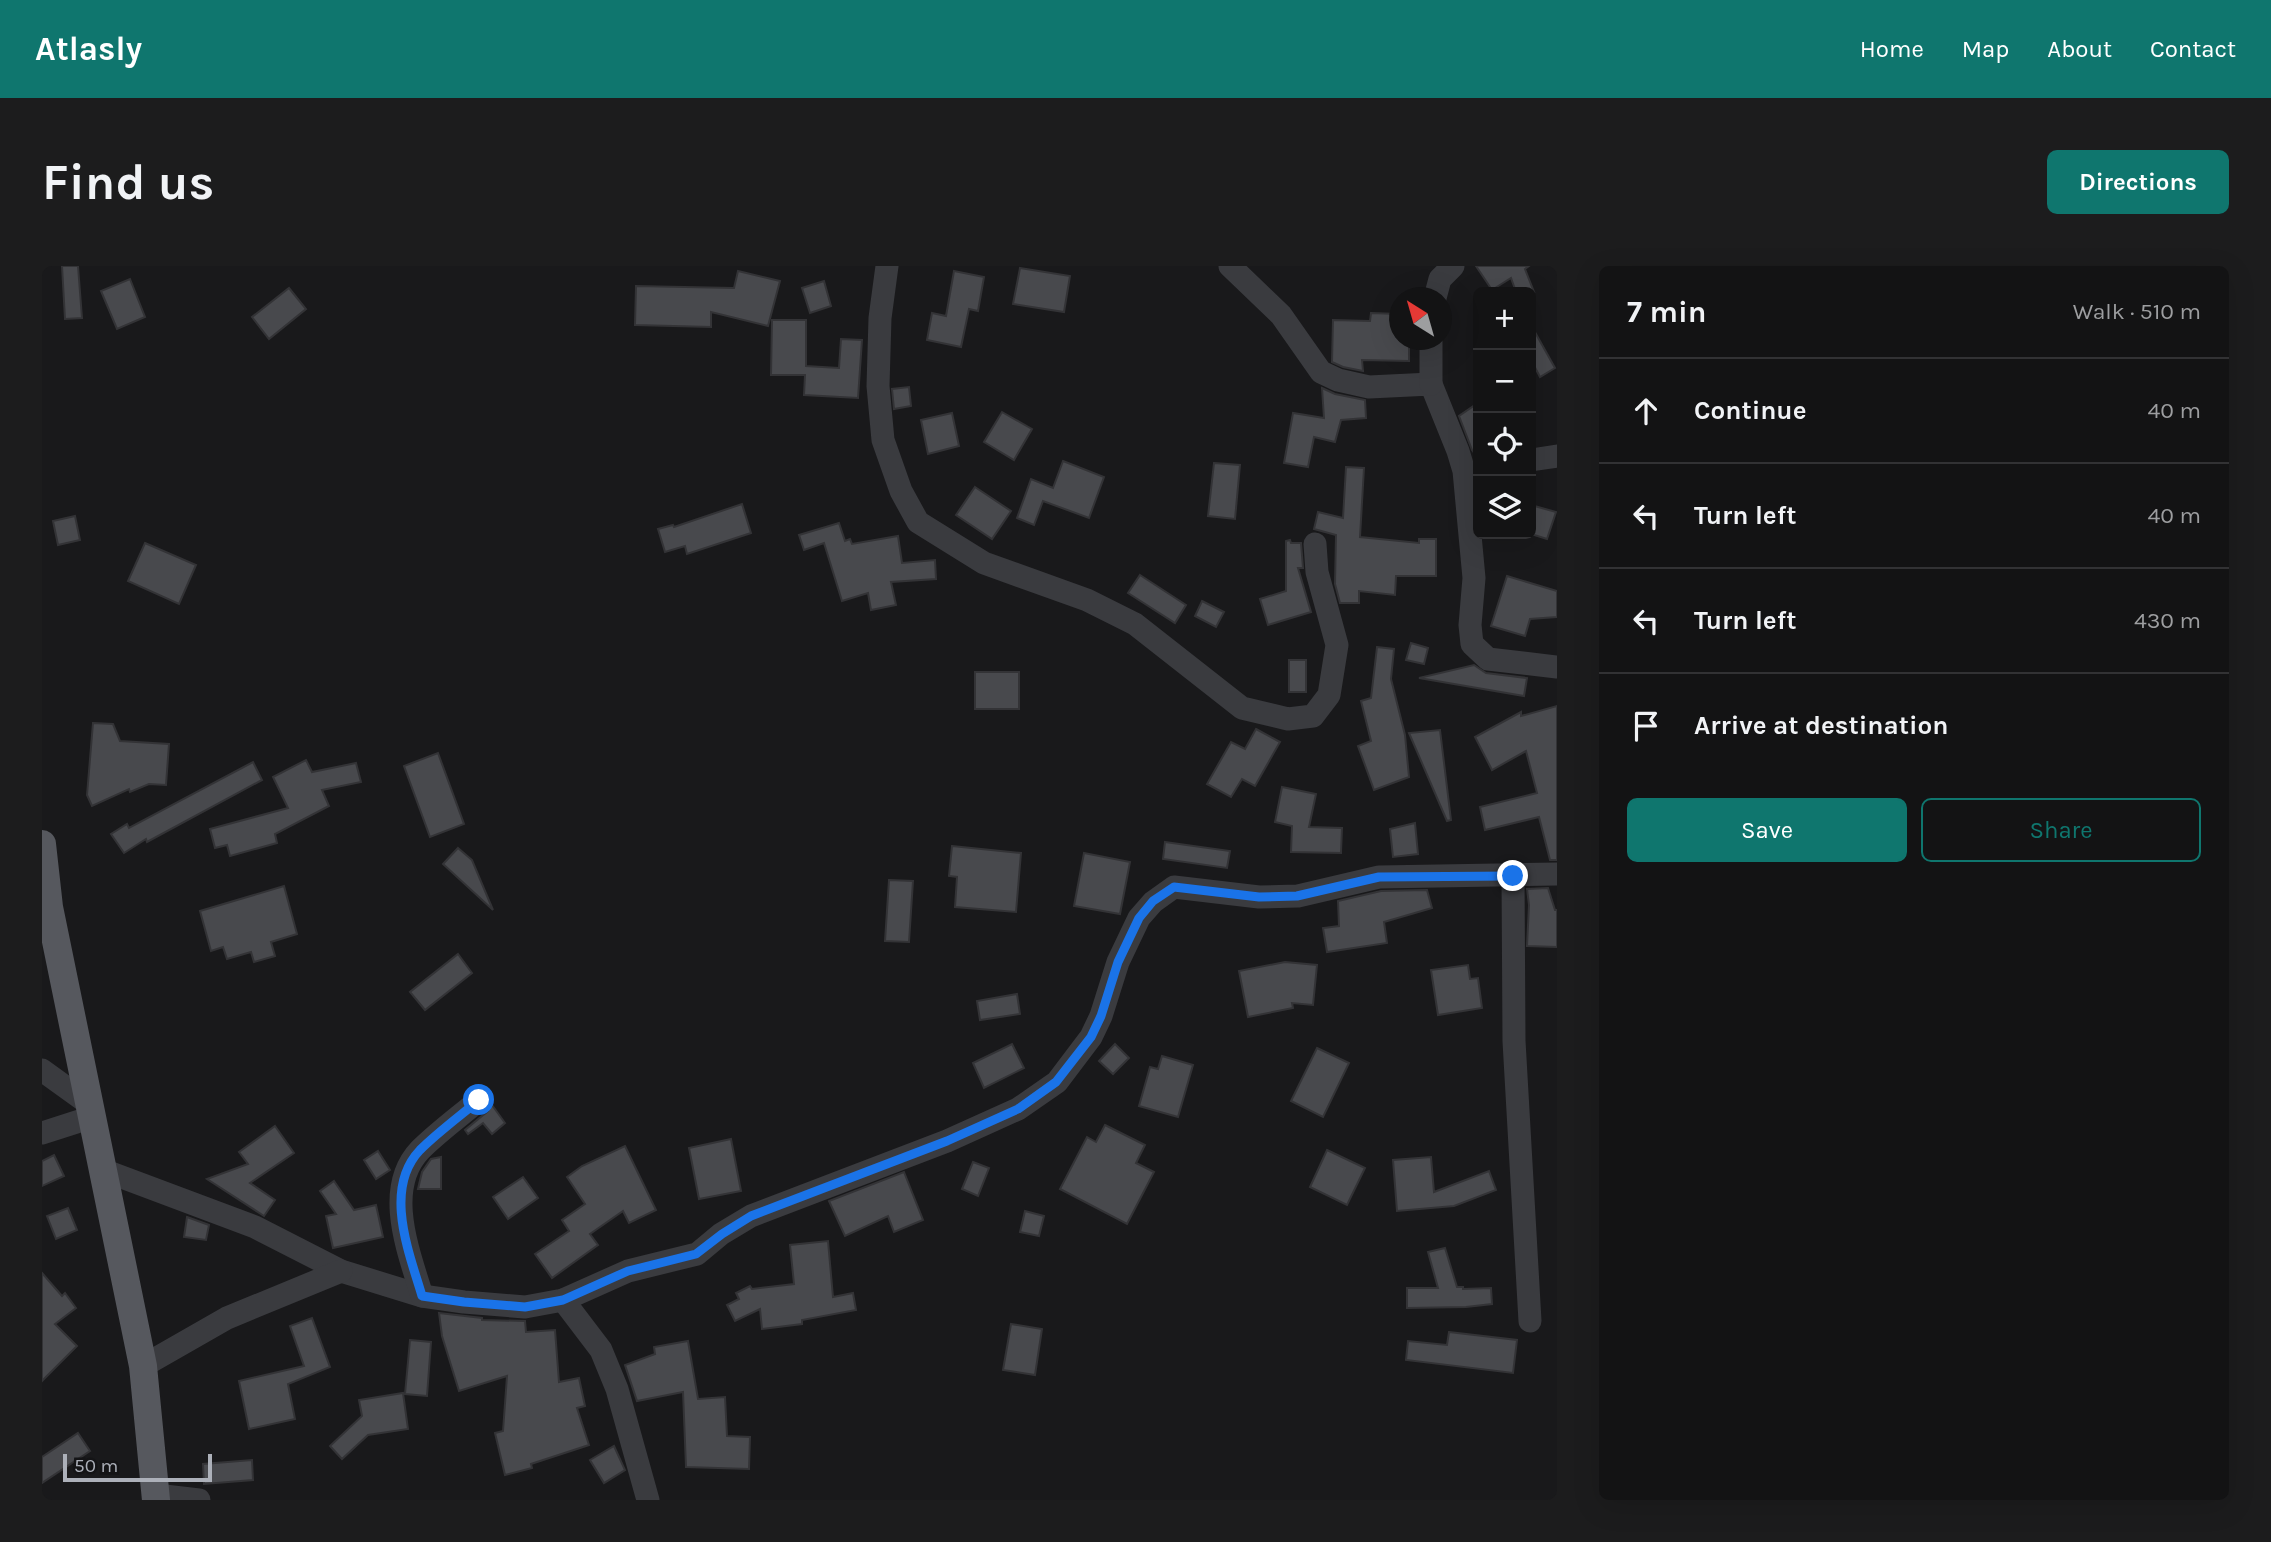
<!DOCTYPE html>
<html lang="en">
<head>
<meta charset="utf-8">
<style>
	body { margin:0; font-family:Karla,sans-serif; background:#1c1c1d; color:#f1f3f6 }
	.controls { position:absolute; right:21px; top:21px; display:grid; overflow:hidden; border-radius:10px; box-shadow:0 7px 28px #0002 }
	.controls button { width:63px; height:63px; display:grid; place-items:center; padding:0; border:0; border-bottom:2px solid #323234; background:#131314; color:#f1f3f6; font:35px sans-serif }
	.compass { position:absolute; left:1347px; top:21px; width:63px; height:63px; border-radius:50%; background:#131314; box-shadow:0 7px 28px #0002; rotate:323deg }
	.scale { position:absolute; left:21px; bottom:18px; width:149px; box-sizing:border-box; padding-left:7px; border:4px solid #acb0b9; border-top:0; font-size:19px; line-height:24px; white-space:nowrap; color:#acb0b9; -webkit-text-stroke:5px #141416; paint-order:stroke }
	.stop { position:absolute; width:21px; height:21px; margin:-16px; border:5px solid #1a73e8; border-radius:50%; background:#fff }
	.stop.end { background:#1a73e8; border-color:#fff; box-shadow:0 2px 7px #0008 }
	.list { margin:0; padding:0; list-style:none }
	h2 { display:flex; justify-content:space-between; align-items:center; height:91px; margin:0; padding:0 28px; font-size:30px }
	h2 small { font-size:23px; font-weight:400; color:#9d9ea0 }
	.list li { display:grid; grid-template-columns:46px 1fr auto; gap:21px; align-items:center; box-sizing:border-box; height:105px; padding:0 28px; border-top:2px solid #323234 }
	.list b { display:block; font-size:26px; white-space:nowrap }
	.list em { font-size:23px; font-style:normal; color:#9d9ea0 }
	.actions { display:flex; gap:14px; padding:21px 28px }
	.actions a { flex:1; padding:16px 0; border:2px solid #0f766e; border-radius:10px; text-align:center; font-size:24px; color:#0f766e }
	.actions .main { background:#0f766e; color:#fff }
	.icon { flex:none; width:38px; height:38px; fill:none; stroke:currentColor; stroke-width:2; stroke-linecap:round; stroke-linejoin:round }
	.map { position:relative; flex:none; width:1515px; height:1234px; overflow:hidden; border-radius:10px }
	header { display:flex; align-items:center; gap:42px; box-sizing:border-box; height:98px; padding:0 35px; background:#0f766e; color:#fff }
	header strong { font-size:33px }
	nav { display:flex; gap:38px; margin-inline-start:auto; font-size:24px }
	.intro { display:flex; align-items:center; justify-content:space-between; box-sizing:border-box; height:168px; padding:0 42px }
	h1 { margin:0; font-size:49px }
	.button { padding:18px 32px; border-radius:10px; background:#0f766e; color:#fff; font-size:24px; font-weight:700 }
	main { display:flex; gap:42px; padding:0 42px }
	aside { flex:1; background:#131314; border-radius:10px; box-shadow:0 7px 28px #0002 }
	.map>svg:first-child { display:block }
</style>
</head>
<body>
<header>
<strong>Atlasly</strong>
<nav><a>Home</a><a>Map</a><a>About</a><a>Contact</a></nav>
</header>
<div class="intro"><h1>Find us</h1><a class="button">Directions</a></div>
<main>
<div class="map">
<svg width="1515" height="1234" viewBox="0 0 1515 1234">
	<rect width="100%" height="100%" fill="#19191b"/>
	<g fill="#48494d" stroke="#333336" stroke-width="2">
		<path d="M20,0H36L40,52L23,53Z"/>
		<path d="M1434,0H1487L1483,3L1492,26H1474L1469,12L1450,24Z"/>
		<path d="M978,2L1028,10L1022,46L971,38Z"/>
		<path d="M696,5L738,15L726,60L669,46V61L593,59L594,20L692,22Z"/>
		<path d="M912,5L942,11L936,45L927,43L919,81L885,74L890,47L904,50Z"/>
		<path d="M88,13L103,51L75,63L59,25Z"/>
		<path d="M782,15L789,40L768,47L760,22Z"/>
		<path d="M247,22L264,43L227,73L210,51Z"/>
		<path d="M1329,47L1357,48V74H1367V95L1320,94L1321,105L1301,101L1290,96L1291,54L1328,55Z"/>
		<path d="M730,54H764V100L797,102L799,73L820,74L816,132L762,129L763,109H729Z"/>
		<path d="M1489,59L1513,102L1498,111L1489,94Z"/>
		<path d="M867,121L869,140L852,143L850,123Z"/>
		<path d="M1280,122L1293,128L1323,134L1324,152L1299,154L1293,176L1272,171L1266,201L1242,197L1251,147L1282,152Z"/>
		<path d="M1436,137V192L1430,184L1417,150Z"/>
		<path d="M960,146L990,163L972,194L942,176Z"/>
		<path d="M910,147L917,180L886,188L879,154Z"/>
		<path d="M1021,195L1062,211L1047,252L1001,235L992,259L975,252L989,213L1011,222Z"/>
		<path d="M1172,197L1198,199L1193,253L1166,250Z"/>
		<path d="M1304,201L1322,202L1318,271L1377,277V273H1394V310H1354L1353,329L1317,325V337H1298L1293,318L1294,269L1272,263L1276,246L1301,252Z"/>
		<path d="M933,221L969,245L950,273L914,249Z"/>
		<path d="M700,238L709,267L645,288L643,280L623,286L616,263L631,259L632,261Z"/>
		<path d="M1489,239L1514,246L1505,273L1489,268Z"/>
		<path d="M33,250L38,274L16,279L11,255Z"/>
		<path d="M797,257L803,275L808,273L810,278L856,270L860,297L893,294L894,313L849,316L854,339L829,344L826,327L800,335L782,277L762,284L757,269Z"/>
		<path d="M1248,274L1249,277H1259L1261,302H1256L1269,346L1226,359L1218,333L1244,325V275Z"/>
		<path d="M103,277L154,299L137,338L86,315Z"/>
		<path d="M1098,309L1144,339L1133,357L1086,327Z"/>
		<path d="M1465,310L1515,325V351L1488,353L1483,370L1449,360Z"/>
		<path d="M1160,335L1182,346L1174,361L1153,350Z"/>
		<path d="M1369,377L1386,382L1382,398L1364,394Z"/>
		<path d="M1335,381L1352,383L1349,413L1363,469L1367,511L1332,524L1316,480L1329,475L1319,435L1329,432Z"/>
		<rect x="1247" y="394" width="17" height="32"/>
		<path d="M1432,399L1444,407L1485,412L1482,430L1377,412Z"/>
		<rect x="933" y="406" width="44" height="37"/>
		<path d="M1515,440V594H1508L1497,551L1443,564L1438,541L1495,527L1484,485L1450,504L1433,471L1479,446V450Z"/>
		<path d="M51,457L71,458L78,475L127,478L124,519L107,518L88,526L87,523L50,540L45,529Z"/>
		<path d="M1214,463L1238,476L1213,520L1200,513L1189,531L1165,518L1189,476L1203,483Z"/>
		<path d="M1398,464L1409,554L1405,555L1367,467Z"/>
		<path d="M396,487L422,558L388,571L362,500Z"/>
		<path d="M264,494L270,506L314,497L319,516L280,524L287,540L233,568L235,577L188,590L185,579L173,582L168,563L246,542L231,511Z"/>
		<path d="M211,496L220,514L105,576L104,573L82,587L69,568L85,558L87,562Z"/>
		<path d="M1240,521L1274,528L1267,561L1300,562L1299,587L1249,586L1250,560L1233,556Z"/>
		<path d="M1373,557L1376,588L1351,591L1348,563Z"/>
		<path d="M1123,576L1188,585L1185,602L1121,593Z"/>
		<path d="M910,580L979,587L974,646L913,641L915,611L907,610Z"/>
		<path d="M416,582L430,594L451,644L401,598Z"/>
		<path d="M1042,587L1088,596L1078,648L1032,640Z"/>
		<path d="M847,614L871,615L867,676L843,675Z"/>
		<path d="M242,620L255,668L229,676L233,690L212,696L209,686L185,693L181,681L169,685L158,645Z"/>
		<path d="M1506,622L1513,644H1515V681L1485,680L1487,639L1485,623Z"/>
		<path d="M1385,624L1390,642L1342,656L1345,677L1285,686L1281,662L1297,660L1296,635L1339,625Z"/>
		<path d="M416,688L430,707L383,744L368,726Z"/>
		<path d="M1243,696L1275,699L1271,739L1250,737L1251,742L1206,751L1197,705Z"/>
		<path d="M1426,699L1428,713L1436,712L1440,742L1396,749L1389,704Z"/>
		<path d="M975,728L978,748L938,754L935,735Z"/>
		<path d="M970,778L982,802L942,822L931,797Z"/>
		<path d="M1073,778L1087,792L1071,808L1057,795Z"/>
		<path d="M1275,782L1307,797L1281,851L1249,835Z"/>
		<path d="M1120,790L1151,799L1136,851L1097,840L1108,801L1116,803Z"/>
		<path d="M450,839L463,857L450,868L441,857L426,868L423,864L446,845Z"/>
		<path d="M1063,859L1103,879L1094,897L1112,906L1085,958L1018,923L1045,871L1054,876Z"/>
		<path d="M233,860L252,887L208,917L233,934L222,950L165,913L206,898L197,886Z"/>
		<path d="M689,873L699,925L657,933L647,882Z"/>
		<path d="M583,880L614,944L587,957L581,945L548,968L556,979L510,1012L493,988L527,965L520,954L543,938L525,911L540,900Z"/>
		<path d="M1285,884L1323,902L1305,939L1268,921Z"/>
		<path d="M336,885L348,904L334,913L322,894Z"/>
		<path d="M12,889L22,910L0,920V895Z"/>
		<path d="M399,891V923H376L380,906L389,893Z"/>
		<path d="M1389,891L1392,926L1447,905L1454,924L1412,940L1355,945L1351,894Z"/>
		<path d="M931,896L947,902L936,930L920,923Z"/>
		<path d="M862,906L881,954L852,966L846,950L803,970L787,935Z"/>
		<path d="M481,911L496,932L466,953L451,931Z"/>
		<path d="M292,915L312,944L334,939L341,971L291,982L284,950L294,948L278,925Z"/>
		<path d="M26,942L35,964L14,973L5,950Z"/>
		<path d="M983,945L1002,950L997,970L978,966Z"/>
		<path d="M145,951L167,959L164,974L142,971Z"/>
		<path d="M786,975L791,1031L811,1027L814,1044L760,1054V1058L720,1063L718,1043L693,1055L685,1039L697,1033L694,1027L708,1020L710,1023L752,1018L748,979Z"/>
		<path d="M1403,982L1415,1021H1421V1023L1449,1022L1450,1038L1424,1041L1365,1042V1022H1396L1386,986Z"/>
		<path d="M0,1007L20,1030L23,1027L34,1042L13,1058L35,1080L0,1115Z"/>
		<path d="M397,1047L440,1052V1054L483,1055L484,1066L513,1064L517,1116L537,1112L543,1140L535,1142L547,1179L489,1198L490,1202L463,1209L453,1167L461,1165L465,1110L417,1125L400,1070Z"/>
		<path d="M270,1052L288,1101L246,1118L253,1153L207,1163L197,1115L262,1100L248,1060Z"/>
		<path d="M969,1058L1000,1063L993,1109L961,1104Z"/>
		<path d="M1407,1066L1475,1074L1471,1107L1364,1094L1366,1075L1405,1079Z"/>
		<path d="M368,1074L389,1076L385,1130L363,1128Z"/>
		<path d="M646,1075L656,1133L683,1131L685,1170L708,1171L707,1203L644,1201L641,1126L595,1135L583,1099L613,1088L612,1081Z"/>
		<path d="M361,1127L366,1163L326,1169L300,1193L288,1180L320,1150L317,1134Z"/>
		<path d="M36,1167L48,1185L0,1217V1191Z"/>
		<path d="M572,1180L583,1204L562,1217L548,1194Z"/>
		<path d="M210,1194L211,1214L162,1218L161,1198Z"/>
	</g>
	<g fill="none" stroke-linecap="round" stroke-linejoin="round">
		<g stroke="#3a3b3f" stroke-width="23">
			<path d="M845,0L838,52L836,120L841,174L859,225L876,256L942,297L1045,334L1093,358L1200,442L1246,453L1271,450L1287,429L1295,379L1275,306L1273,278"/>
			<path d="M1188,0L1239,49L1279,106L1296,114L1327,121L1389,118L1416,185L1422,205L1432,312L1428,359L1430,378L1446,393L1515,401"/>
			<path d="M1393,32L1398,13L1411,0"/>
			<path d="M1389,74V118"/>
			<path d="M1489,194L1515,190"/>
			<path d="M1471,610L1472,775L1488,1055"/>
			<path d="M0,804L47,838"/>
			<path d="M0,867L50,851"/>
			<path d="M61,904L213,961L299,1005L380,1030L422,1036L483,1041L521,1034L586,1005L655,988L679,968L709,950L905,875L976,843L1015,816L1049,771L1059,750L1076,696L1097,652L1111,636L1132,621L1217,631L1256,630L1337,611L1515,608"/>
			<path d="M380,1030C367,986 341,923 378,884C396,866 418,850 437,834"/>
			<path d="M521,1034L559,1084L575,1123L606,1234"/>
			<path d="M101,1100L185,1052L299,1005"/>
			<path d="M114,1229L157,1234"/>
		</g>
		<path stroke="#56585e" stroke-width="28" d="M0,578L7,641L101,1100L114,1234"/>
	</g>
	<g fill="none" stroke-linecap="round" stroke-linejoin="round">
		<path stroke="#1a73e8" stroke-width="9" d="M437,834C418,850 396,866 378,884C341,923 367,986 380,1030L422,1036L483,1041L521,1034L586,1005L654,988L680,968L709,950L905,875L976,843L1014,816L1049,771L1059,750L1076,696L1097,652L1111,635L1132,621L1217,631L1255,630L1337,611L1471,610"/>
	</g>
</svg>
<div class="controls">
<button>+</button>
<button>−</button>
<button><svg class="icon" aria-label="locate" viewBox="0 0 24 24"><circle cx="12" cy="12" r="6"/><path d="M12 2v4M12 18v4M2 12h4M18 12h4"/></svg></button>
<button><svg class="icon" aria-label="layers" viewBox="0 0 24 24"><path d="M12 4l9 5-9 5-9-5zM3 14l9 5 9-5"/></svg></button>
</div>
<svg class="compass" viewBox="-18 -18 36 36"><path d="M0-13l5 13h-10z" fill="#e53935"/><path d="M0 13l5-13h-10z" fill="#9d9ea0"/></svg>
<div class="scale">50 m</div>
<div class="stop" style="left:437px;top:834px"></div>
<div class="stop end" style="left:1471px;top:610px"></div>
</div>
<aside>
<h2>7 min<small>Walk · 510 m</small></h2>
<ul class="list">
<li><svg class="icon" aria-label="ahead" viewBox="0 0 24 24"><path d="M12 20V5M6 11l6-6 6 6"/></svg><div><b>Continue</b></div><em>40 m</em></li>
<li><svg class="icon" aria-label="left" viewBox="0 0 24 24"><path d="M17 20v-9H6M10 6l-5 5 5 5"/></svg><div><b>Turn left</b></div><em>40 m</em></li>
<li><svg class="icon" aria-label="left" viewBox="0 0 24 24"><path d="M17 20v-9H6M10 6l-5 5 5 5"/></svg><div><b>Turn left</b></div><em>430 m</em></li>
<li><svg class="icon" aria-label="arrive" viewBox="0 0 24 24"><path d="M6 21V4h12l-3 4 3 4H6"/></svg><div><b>Arrive at destination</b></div></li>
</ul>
<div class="actions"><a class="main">Save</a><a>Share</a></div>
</aside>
</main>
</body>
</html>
